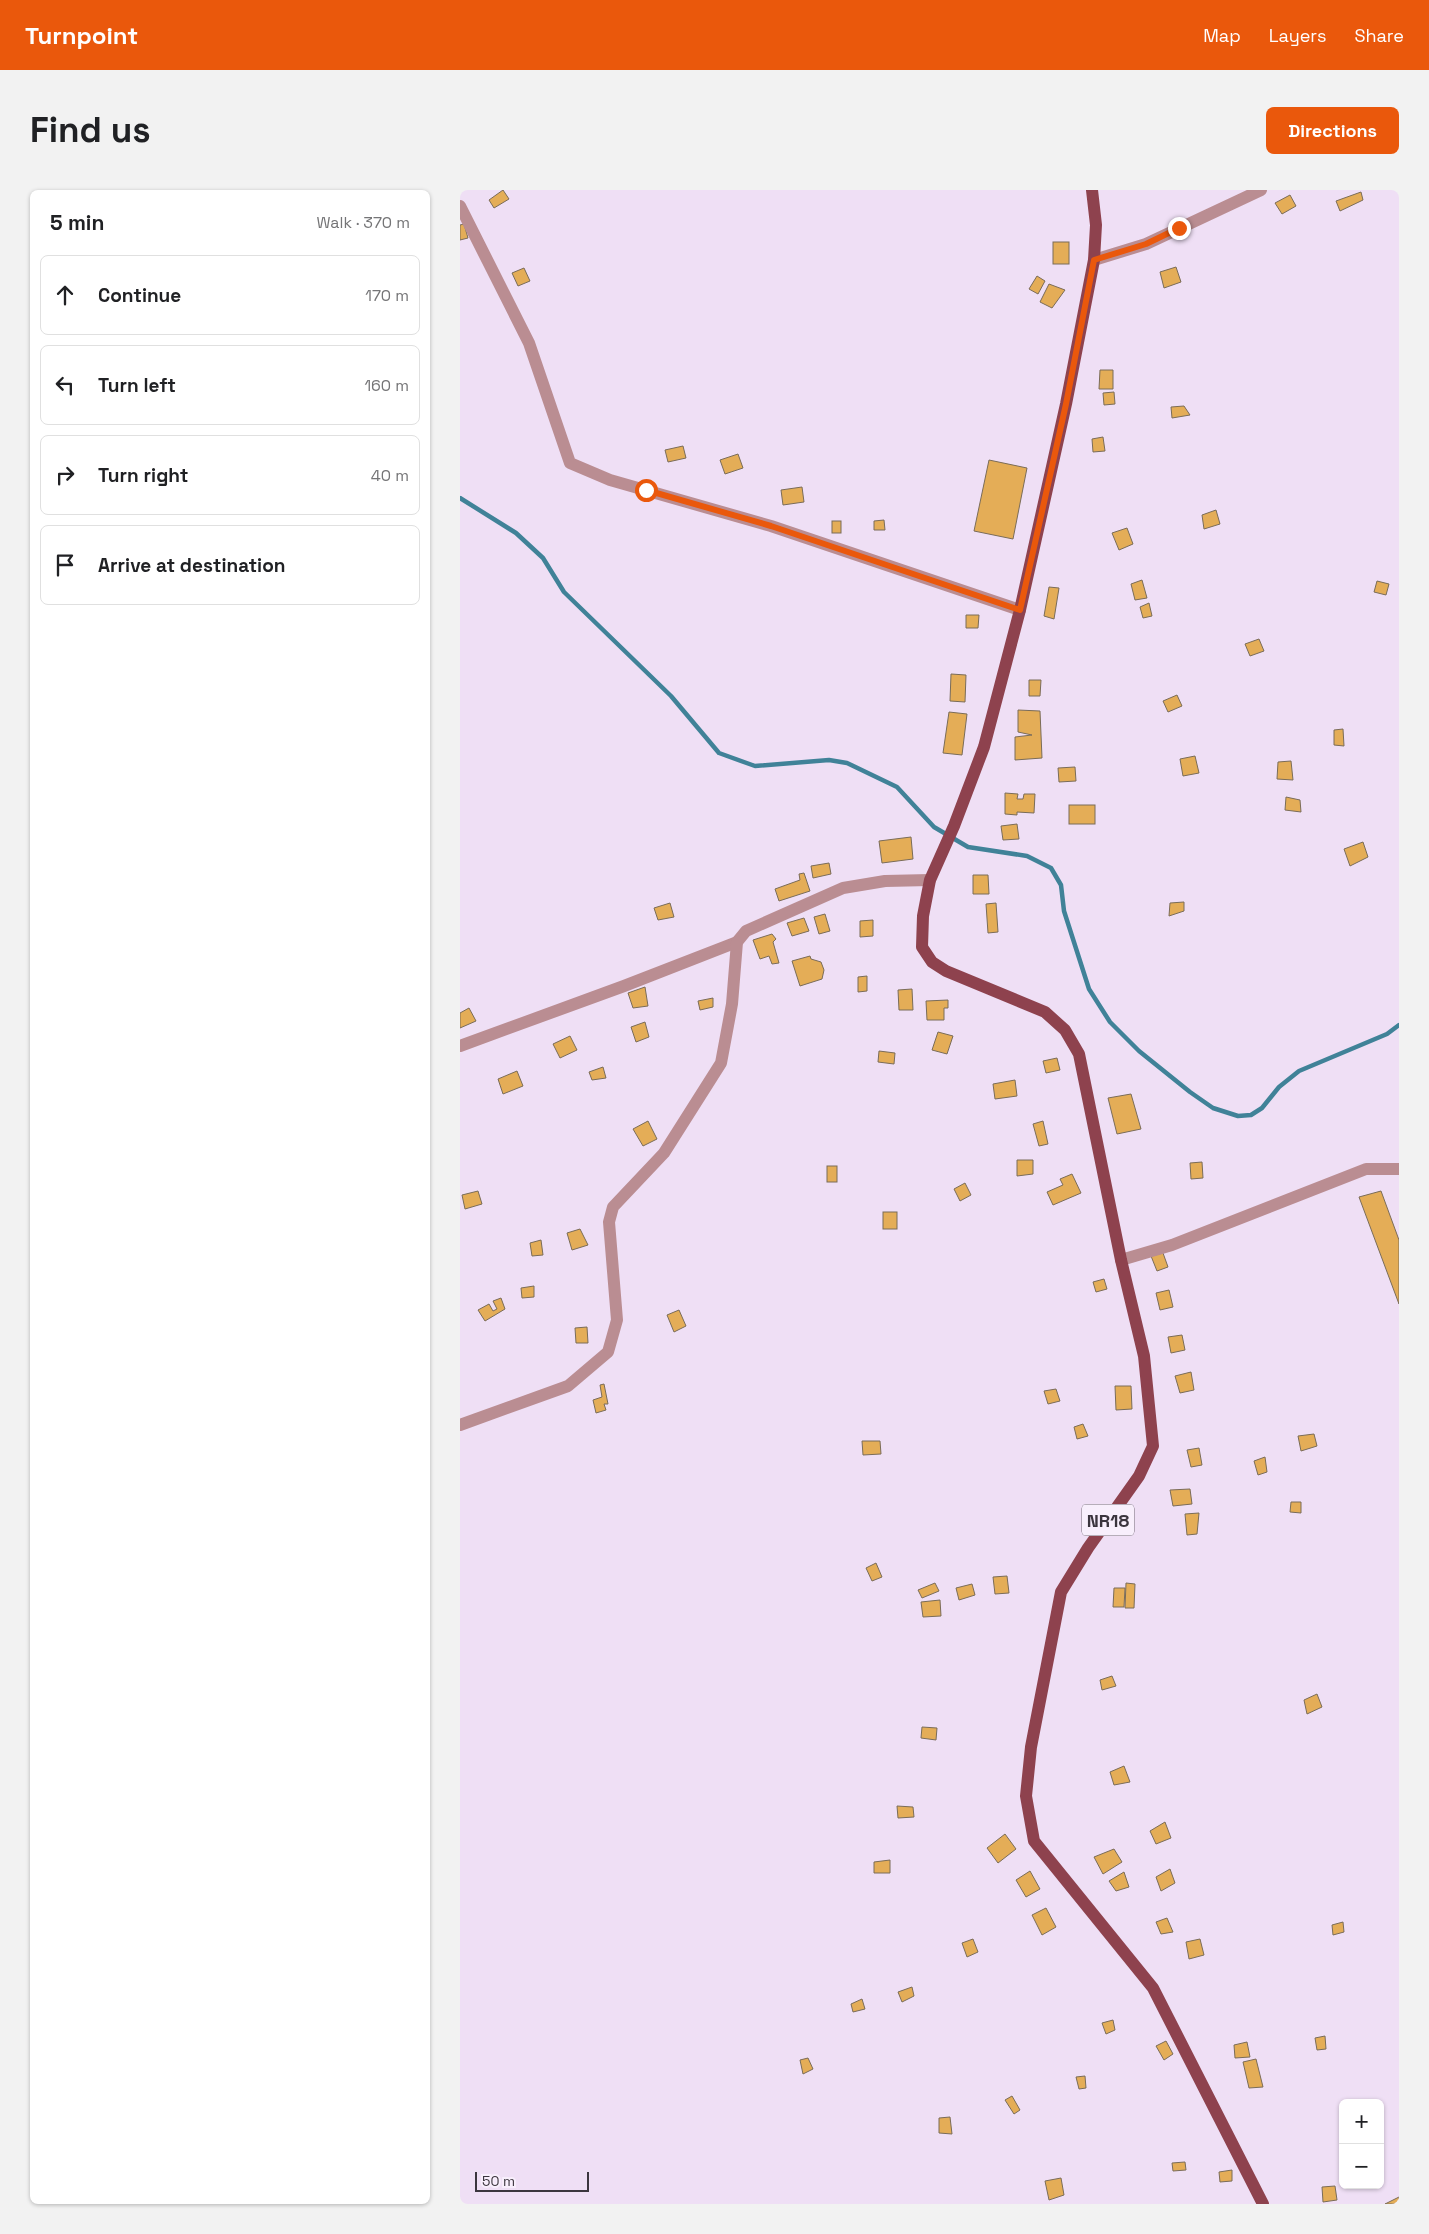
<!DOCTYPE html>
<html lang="en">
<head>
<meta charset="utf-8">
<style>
	body { margin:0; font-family:"Space Grotesk",sans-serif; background:#f2f2f2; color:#202124 }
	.controls { position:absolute; right:15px; bottom:15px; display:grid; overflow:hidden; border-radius:8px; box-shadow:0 1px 4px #0004 }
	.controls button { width:45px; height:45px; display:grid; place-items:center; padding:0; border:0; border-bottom:1px solid #e0e0e0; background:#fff; color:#202124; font:25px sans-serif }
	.scale { position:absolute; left:15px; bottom:12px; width:114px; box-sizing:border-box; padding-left:5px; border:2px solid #3b353e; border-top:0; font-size:14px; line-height:18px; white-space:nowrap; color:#3b353e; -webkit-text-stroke:4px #f8effc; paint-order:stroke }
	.stop { position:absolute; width:15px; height:15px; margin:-11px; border:4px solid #ea580c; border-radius:50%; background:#fff }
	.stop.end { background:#ea580c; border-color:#fff; box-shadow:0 1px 5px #0008 }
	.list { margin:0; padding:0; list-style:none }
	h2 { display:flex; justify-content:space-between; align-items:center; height:65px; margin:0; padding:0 20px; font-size:21px }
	h2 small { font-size:16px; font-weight:400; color:#757577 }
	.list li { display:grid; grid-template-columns:32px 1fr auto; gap:15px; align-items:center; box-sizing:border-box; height:80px; margin:0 10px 10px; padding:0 10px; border:1px solid #e0e0e0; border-radius:8px }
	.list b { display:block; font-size:19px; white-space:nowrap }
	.list em { font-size:16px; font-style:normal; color:#757577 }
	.icon { flex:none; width:28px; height:28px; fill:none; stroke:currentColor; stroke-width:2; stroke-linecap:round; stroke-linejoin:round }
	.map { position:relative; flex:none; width:939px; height:2014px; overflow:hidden; border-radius:8px }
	header { display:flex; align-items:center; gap:30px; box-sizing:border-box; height:70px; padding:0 25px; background:#ea580c; color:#fff }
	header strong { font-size:24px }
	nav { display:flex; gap:28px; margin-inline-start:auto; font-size:18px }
	.intro { display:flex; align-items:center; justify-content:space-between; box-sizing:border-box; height:120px; padding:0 30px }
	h1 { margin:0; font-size:35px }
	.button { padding:12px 22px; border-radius:8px; background:#ea580c; color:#fff; font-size:18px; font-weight:700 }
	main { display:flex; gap:30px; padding:0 30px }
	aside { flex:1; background:#fff; border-radius:8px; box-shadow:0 1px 4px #0004 }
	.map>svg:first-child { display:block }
</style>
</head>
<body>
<header>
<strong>Turnpoint</strong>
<nav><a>Map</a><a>Layers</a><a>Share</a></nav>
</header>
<div class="intro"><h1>Find us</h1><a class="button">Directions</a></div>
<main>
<aside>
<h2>5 min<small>Walk · 370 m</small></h2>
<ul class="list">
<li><svg class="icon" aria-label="ahead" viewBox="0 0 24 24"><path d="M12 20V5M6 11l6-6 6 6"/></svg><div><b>Continue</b></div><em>170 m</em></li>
<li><svg class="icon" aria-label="left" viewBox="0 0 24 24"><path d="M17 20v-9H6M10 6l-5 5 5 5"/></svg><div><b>Turn left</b></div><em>160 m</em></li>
<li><svg class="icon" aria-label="right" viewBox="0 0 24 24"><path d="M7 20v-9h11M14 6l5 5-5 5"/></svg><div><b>Turn right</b></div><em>40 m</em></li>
<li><svg class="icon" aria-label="arrive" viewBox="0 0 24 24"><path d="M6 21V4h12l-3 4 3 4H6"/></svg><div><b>Arrive at destination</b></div></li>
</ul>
</aside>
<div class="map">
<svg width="939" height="2014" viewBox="0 0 939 2014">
	<rect width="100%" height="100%" fill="#efdff5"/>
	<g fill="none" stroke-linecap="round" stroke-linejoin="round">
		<path stroke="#408298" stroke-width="4.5" d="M0,308L56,343L83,368L104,402L211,506L259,563L295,576L369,570L387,573L437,597L474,637L508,657L567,666L591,678L601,695L604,721L629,799L650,832L679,861L730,902L753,918L778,926L791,925L802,918L819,897L839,881L927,844L939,835"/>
	</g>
	<g fill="#e4ad57" stroke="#7a6c58">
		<path d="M43,0L49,9L34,18L29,10Z"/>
		<path d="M901,2L903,10L880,21L876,11Z"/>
		<path d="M830,5L836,16L822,24L815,13Z"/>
		<path d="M4,34L8,48L0,50V35Z"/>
		<rect x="593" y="52" width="16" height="22"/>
		<path d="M716,77L721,92L704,98L700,82Z"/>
		<path d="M64,78L70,91L58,96L52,83Z"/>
		<path d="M577,86L585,91L578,104L569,99Z"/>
		<path d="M589,94L605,100L592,118L580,112Z"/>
		<path d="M640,180H653V199H639Z"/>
		<path d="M654,202L655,214L644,215L643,203Z"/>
		<path d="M724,216L730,225L712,228L711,217Z"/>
		<path d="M643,247L645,261L633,262L632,249Z"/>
		<path d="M223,256L226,268L208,272L205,260Z"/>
		<path d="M278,264L283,278L265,284L260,270Z"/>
		<path d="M529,270L567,278L553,349L514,341Z"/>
		<path d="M342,297L344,312L323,315L321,300Z"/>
		<path d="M756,320L760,334L744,339L742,325Z"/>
		<path d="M424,330L425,340H414V331Z"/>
		<rect x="372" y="331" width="9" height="12"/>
		<path d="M667,338L673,354L659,360L652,343Z"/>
		<path d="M682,390L687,408L675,410L671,394Z"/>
		<path d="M917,391L929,394L926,405L914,402Z"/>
		<path d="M589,397L599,398L594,429L584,426Z"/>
		<path d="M689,413L692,426L683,428L680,417Z"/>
		<path d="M506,425H519L518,438H506Z"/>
		<path d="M799,449L804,461L790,466L785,454Z"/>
		<path d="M491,484L506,485L505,512L490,511Z"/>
		<path d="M569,490H581L580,506H569Z"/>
		<path d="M717,505L722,516L708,522L703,511Z"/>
		<path d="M558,520L580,521L582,568L555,570V547L572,545L558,542Z"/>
		<path d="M489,522L507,524L502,565L483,563Z"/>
		<path d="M883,539L884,556L874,555V540Z"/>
		<path d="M735,566L739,583L723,586L720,569Z"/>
		<path d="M831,571L833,590L817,589L818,572Z"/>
		<path d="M615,577L616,591L599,592L598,578Z"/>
		<path d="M545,603L558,604L557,609H563L564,604H575L574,623L557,622V625L545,624Z"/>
		<path d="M826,607L840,610L841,622L825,620Z"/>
		<rect x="609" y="615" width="26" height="19"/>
		<path d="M557,634L559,649L543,650L541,636Z"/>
		<path d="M451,647L453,669L422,673L419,651Z"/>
		<path d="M903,652L908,667L890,676L884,659Z"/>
		<path d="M369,673L371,684L353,688L351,676Z"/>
		<path d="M344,683L350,701L319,711L315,699L340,690L339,684Z"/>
		<path d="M513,685H528L529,704H513Z"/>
		<path d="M724,712V721L709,726L710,713Z"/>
		<path d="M210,713L214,727L198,730L194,718Z"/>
		<path d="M536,713L538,742L528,743L526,714Z"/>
		<path d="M365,724L370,741L359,744L354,727Z"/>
		<path d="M344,728L349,741L332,746L327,733Z"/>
		<path d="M413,730V746L400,747V731Z"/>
		<path d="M312,744L316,749L313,752L319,773L312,774L309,766L300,769L293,750Z"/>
		<path d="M350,766L351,769L361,772L364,780L362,789L340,796L332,771Z"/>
		<path d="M407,786V801L398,802V787Z"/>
		<path d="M185,797L188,816L173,818L168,803Z"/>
		<path d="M452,799L453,820H439L438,800Z"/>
		<path d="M253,808V817L240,820L238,811Z"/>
		<path d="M488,810V818H484V830H467L466,811Z"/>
		<path d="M9,818L16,831L0,838V823Z"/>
		<path d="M185,832L189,847L176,852L171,837Z"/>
		<path d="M478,842L493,846L487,864L472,860Z"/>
		<path d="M110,846L117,860L100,868L93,854Z"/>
		<path d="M419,861L435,863L434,874L418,872Z"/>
		<path d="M597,868L600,880L586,883L583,871Z"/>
		<path d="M143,877L146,888L132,890L129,882Z"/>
		<path d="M57,881L63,896L43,904L38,889Z"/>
		<path d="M555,890L557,906L535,909L533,894Z"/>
		<path d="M671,904L681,939L657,944L648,908Z"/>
		<path d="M188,931L197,949L183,956L173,939Z"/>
		<path d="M583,931L588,954L579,956L573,934Z"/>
		<path d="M557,970H573V984L557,986Z"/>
		<path d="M742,972L743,988L731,989L730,973Z"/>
		<rect x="367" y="976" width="10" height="16"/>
		<path d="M612,984L621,1003L593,1015L587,1002L603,995L600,989Z"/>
		<path d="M505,993L511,1005L500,1011L494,999Z"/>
		<path d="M18,1001L22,1014L5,1019L2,1005Z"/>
		<path d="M921,1001L939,1050V1114L899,1007Z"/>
		<rect x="423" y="1022" width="14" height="17"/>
		<path d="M120,1039L128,1055L112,1060L107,1043Z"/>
		<path d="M81,1050L83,1065L72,1066L70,1053Z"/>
		<path d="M703,1063L708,1077L697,1081L691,1066Z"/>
		<path d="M644,1089L647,1099L636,1102L633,1092Z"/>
		<path d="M74,1096V1107L62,1108L61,1098Z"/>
		<path d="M709,1100L713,1117L700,1120L696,1103Z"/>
		<path d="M41,1108L45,1119L25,1131L18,1120L29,1114L33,1121L37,1119L33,1111Z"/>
		<path d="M219,1120L226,1136L214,1142L207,1125Z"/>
		<path d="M127,1137L128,1153H116L115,1138Z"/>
		<path d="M722,1145L725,1160L711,1163L708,1147Z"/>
		<path d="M731,1182L734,1200L720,1203L715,1186Z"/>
		<path d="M144,1194L148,1214H144L146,1220L136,1223L133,1210L142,1207L140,1195Z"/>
		<path d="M655,1196H671L672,1219L656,1220Z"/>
		<path d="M596,1199L600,1211L588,1214L584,1201Z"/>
		<path d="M623,1234L628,1246L617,1249L614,1237Z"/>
		<path d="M854,1244L857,1256L841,1261L838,1246Z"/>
		<path d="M402,1251H420L421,1264L403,1265Z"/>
		<path d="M739,1258L742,1275L731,1277L727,1260Z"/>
		<path d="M805,1267L807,1282L798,1285L794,1271Z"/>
		<path d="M730,1299L732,1314L713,1316L710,1300Z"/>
		<path d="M831,1312H841V1323L830,1322Z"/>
		<path d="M739,1323L737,1344L727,1345L725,1324Z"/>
		<path d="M416,1373L422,1387L412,1391L406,1378Z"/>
		<path d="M547,1386L549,1403L535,1404L533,1387Z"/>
		<path d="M475,1393L479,1401L462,1408L458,1400Z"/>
		<path d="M666,1393L675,1394L674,1418H665Z"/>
		<path d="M512,1394L515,1405L499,1410L496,1398Z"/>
		<path d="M654,1398H665L664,1417H653Z"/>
		<path d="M480,1410L481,1426L463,1427L461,1412Z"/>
		<path d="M652,1486L656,1496L642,1500L640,1490Z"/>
		<path d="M857,1504L862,1517L847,1524L844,1510Z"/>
		<path d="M462,1537L477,1538L476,1550L461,1548Z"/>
		<path d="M664,1576L670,1592L654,1595L650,1582Z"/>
		<path d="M437,1616L453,1617L454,1627L438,1628Z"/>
		<path d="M705,1632L711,1648L696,1654L690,1641Z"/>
		<path d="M545,1644L556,1659L538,1673L527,1658Z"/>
		<path d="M654,1659L662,1672L643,1684L634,1667Z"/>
		<path d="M430,1670V1683H414V1672Z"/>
		<path d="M710,1679L715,1693L701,1701L696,1687Z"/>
		<path d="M570,1681L580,1699L566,1707L556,1690Z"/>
		<path d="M664,1682L669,1697L656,1701L649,1691Z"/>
		<path d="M586,1718L596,1737L582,1745L572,1725Z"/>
		<path d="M707,1728L713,1742L701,1744L696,1732Z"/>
		<path d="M883,1732L884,1742L873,1745L872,1735Z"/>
		<path d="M513,1749L518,1762L507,1767L502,1753Z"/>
		<path d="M740,1749L744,1765L729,1769L726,1752Z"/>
		<path d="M452,1797L454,1806L442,1812L438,1802Z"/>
		<path d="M402,1809L405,1819L393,1822L391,1814Z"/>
		<path d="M653,1830L655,1840L646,1844L642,1833Z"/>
		<path d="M865,1846L866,1859L857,1860L855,1848Z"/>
		<path d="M706,1851L713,1864L704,1870L696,1856Z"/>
		<path d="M787,1852L790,1867L775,1868L774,1855Z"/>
		<path d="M348,1868L353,1879L343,1884L340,1870Z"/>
		<path d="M796,1869L803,1897L789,1898L783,1872Z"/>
		<path d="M625,1886L626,1898L619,1899L616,1887Z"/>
		<path d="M552,1906L560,1920L554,1924L545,1910Z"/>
		<path d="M490,1927L492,1944L479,1943V1928Z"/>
		<path d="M725,1972L726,1980L713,1981L712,1973Z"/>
		<path d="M772,1980V1991L760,1992L759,1982Z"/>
		<path d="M601,1988L604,2005L589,2010L585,1991Z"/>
		<path d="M875,1996L877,2010L863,2012L862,1997Z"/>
		<path d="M939,2007V2014H925Z"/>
	</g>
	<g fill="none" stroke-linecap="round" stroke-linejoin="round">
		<g stroke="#ba8d92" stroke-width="12">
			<path d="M0,16L69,153L110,273L150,290L311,336L560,420"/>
			<path d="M634,70L686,54L801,0"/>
			<path d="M0,856L164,796L277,752"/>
			<path d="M661,1070L712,1055L906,979H939"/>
			<path d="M0,1235L108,1196L148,1162L157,1130L149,1032L153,1017L204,963L261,873L272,814L277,752L286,741L383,698L425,691L470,690"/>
		</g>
		<path stroke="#8e424e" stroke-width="12" d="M632,0L636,35L634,70L606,214L560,420L524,557L494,636L470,690L463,726L462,757L472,772L486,781L585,822L605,840L619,864L661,1070L684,1166L693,1256L679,1286L628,1358L601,1402L571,1557L566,1606L574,1651L693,1798L803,2014"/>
	</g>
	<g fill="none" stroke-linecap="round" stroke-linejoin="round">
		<path stroke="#ea580c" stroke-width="6" d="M186,300L311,336L560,420L606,214L634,70L686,54L719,38"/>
	</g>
	<g text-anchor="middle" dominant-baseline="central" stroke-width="4" stroke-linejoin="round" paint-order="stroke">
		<rect fill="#f8effc" stroke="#746d77" stroke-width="1" x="622" y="1314.5" width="52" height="31" rx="4"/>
		<g font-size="18" font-weight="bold" fill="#3b353e">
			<text x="648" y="1330">NR18</text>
		</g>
	</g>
</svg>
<div class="controls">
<button>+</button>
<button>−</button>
</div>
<div class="scale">50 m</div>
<div class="stop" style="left:186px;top:300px"></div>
<div class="stop end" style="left:719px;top:38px"></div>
</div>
</main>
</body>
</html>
